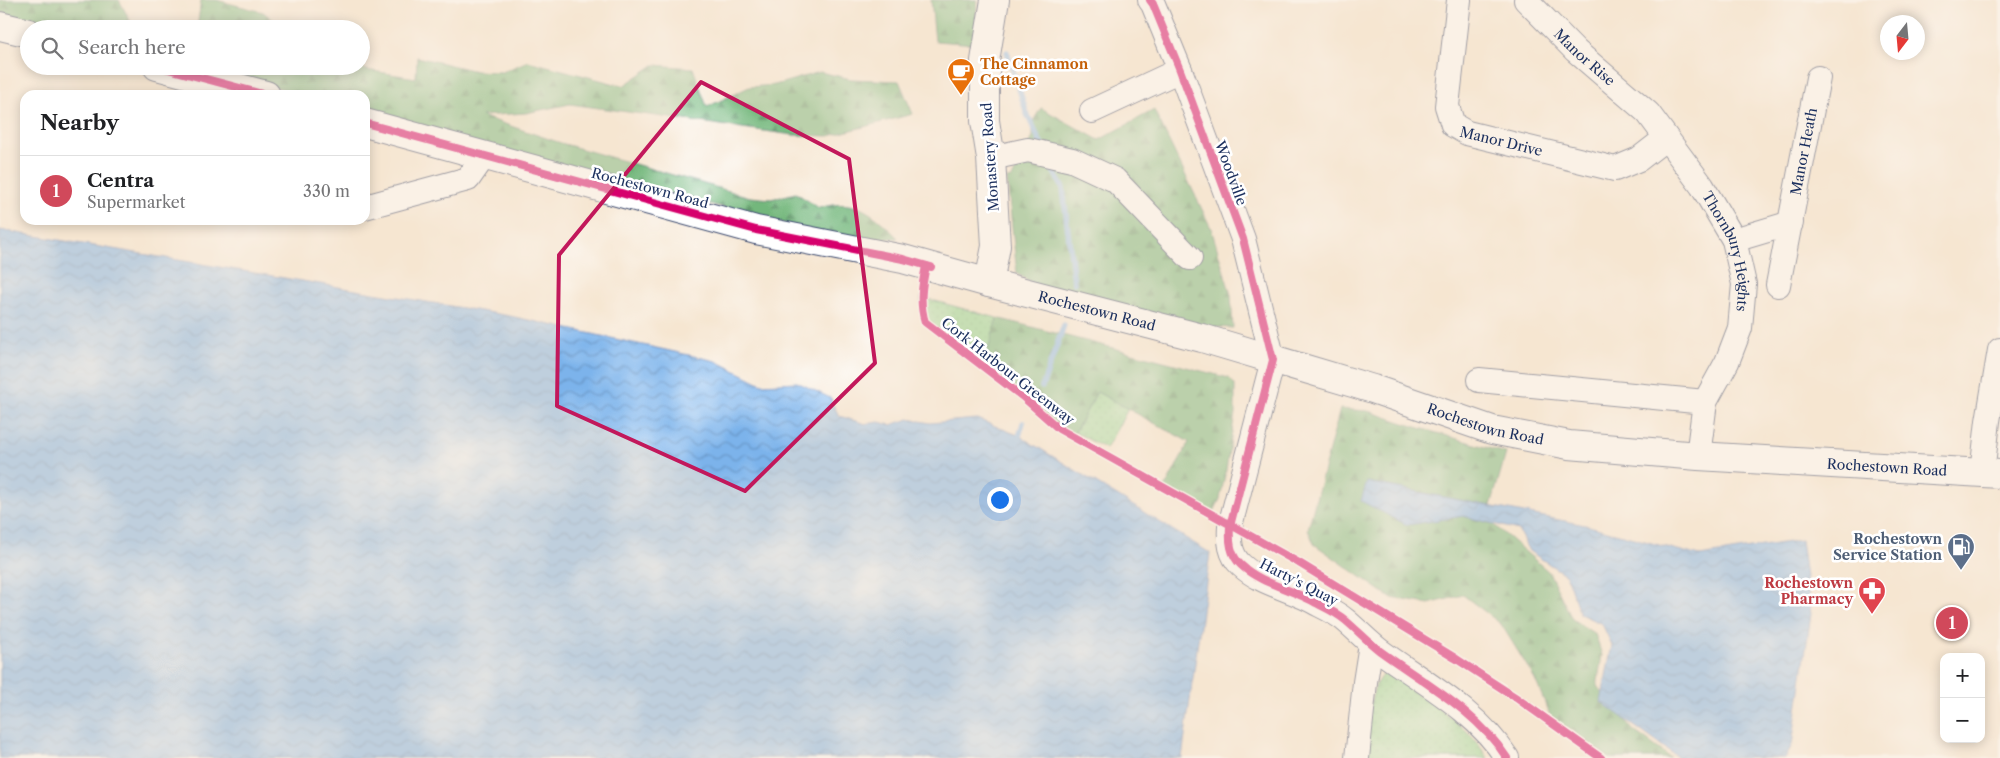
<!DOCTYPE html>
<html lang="en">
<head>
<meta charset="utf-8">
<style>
	body { margin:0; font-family:"Libre Caslon Text",serif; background:#f2f2f2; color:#202124 }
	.controls { position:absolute; right:15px; bottom:15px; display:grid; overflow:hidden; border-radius:10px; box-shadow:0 2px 12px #0003 }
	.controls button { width:45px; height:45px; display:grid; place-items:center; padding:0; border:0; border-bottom:1px solid #e0e0e0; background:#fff; color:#202124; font:25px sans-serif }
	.compass { position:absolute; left:1880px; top:15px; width:45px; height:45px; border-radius:50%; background:#fff; box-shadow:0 2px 12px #0003; rotate:196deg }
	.you { position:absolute; left:999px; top:499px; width:18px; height:18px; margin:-12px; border:4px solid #fff; border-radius:50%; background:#1a73e8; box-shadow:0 0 0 8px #1a73e833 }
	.badge { display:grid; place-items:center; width:32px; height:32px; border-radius:50%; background:#d1495b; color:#fff; font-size:16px; font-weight:700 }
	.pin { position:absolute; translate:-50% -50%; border:2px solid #fff; box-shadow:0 1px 5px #0006 }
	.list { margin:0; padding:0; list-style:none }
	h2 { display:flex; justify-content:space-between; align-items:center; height:65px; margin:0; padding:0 20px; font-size:21px }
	h2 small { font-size:16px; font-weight:400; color:#757577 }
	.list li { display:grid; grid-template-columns:32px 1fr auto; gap:15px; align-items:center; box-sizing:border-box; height:70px; padding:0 20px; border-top:1px solid #e0e0e0 }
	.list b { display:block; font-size:19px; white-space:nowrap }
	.list p { margin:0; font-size:16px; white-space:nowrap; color:#757577 }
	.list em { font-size:16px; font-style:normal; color:#757577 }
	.icon { flex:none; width:28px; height:28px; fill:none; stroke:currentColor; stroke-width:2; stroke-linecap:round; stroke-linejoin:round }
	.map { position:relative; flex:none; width:2000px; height:758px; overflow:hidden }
	.search { position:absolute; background:#fff; box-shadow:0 2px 12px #0003; left:20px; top:20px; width:350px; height:55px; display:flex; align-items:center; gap:12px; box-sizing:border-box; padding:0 18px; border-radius:28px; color:#757577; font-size:19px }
	.panel { position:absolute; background:#fff; box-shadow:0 2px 12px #0003; left:20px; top:90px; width:350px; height:135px; border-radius:15px }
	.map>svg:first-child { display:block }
</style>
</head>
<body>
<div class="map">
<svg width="2000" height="758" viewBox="0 0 2000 758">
	<defs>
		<pattern id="grass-dots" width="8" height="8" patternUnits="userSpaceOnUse" patternTransform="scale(1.25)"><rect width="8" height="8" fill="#8fd691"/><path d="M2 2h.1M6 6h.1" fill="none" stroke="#7bb87f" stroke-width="1.8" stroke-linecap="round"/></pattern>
		<pattern id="forest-firs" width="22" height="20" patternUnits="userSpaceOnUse" patternTransform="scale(1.25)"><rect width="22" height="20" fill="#73b77b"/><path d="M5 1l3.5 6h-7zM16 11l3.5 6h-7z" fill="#5e9568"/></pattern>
		<pattern id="water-waves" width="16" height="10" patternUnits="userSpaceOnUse" patternTransform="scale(1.25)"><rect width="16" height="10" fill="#7cb3eb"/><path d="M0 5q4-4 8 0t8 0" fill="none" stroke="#6592c2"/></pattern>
	</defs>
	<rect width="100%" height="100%" fill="#fff"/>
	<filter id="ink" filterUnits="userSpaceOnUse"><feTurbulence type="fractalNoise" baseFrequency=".02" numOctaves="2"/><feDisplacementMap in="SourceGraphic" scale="10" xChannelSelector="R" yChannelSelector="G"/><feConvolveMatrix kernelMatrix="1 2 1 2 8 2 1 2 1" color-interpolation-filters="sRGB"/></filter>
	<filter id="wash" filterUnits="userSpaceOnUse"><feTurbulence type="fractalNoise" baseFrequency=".0096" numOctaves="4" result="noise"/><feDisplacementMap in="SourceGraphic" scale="20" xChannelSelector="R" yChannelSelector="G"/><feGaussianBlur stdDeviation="1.12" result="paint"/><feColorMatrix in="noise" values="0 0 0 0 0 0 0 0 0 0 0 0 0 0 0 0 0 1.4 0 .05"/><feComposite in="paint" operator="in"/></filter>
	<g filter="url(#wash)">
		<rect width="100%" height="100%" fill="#f6e6d1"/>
		<g fill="url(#grass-dots)" stroke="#558278">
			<path d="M921,297L997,318L984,366L925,322L921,311Z"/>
			<path d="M1097,392L1128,409L1106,449L1075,432Z"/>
			<path d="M1384,674L1395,678L1453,719L1473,737L1488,758H1365C1367,738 1368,684 1384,674Z"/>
		</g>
		<g fill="url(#forest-firs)" stroke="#47736c">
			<path d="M0,0H119L133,26L138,29H65L0,12Z"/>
			<path d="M201,0H216L263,12L285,29H197Z"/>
			<path d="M931,0H977L975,44L935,41Z"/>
			<path d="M417,57L476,71L502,72L528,61L623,86L654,65L693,68L707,107L749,87L775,85L820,72L851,79L899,81L913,114L829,136L793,135L570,104L526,113L481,116L561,143L750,197L771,199L796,193L819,208C856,197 873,213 898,238L862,239L805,229L365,113V95H303L204,66H361V65L366,70L416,78Z"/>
			<path d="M1041,108L1099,140L1154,110L1211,228L1231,295L1233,328L1192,326L1037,285L1017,274L1007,179L1012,178L1033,137V121Z"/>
			<path d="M997,318L1229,378L1235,385V413L1226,470L1220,499L1212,516L1163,488L1168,482L1189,442L1097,392L1072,437L1059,429L984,366Z"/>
			<path d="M1340,409L1368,411L1413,426L1506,453L1491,506L1367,482L1407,525L1463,516L1493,524L1549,572L1572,619L1595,634L1602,655L1597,686L1633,730L1671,758H1609L1550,715L1535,679L1501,624L1463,595L1429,604L1391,598L1314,544L1308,529Z"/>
		</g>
		<g fill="url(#water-waves)" stroke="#4c71a4">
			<path d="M0,230L510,316L716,361L762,384L797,382L832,399L831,400L839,416L866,424L879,422L891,425L909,419L930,423L977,419L1018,435L1210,553L1182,758H0Z"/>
			<path d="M1367,482L1585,525L1700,556L1801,540L1811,614L1792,745L1785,758H1679L1601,702L1612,645L1602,624L1580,614L1566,575L1529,551L1518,530L1463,516L1407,525L1361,501Z"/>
		</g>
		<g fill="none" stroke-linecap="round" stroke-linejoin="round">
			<g stroke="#7cb3eb" stroke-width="5.5">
				<path d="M1007,52L1027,114L1042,146"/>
				<path d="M1048,162L1063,188L1074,283"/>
				<path d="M1042,387L1064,325"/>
				<path d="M1017,443L1023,423"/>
			</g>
		</g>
	</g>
	<g filter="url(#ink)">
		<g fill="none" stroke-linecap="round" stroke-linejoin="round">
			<defs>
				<g id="street">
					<path d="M1150,0L1153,4L1180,70L1243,239L1273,360L1230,526C1229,541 1230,555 1241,565C1261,584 1292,589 1316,603C1326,608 1337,613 1345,620C1357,630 1367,641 1380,651C1424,683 1477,711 1507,758"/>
					<path id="s1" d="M1459,0L1447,106L1453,125L1467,133L1615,169L1639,159L1666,138"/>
					<path id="s2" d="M1526,0L1576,51L1648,113L1702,186L1734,240L1744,284L1740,328L1727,362L1705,402L1698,456"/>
					<path d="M1092,111L1180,70"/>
					<path d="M991,158L1028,150L1072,160L1115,180L1190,258"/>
					<path d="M365,207L468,179L484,156"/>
					<path d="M1734,240L1791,223"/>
					<path id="s3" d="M1778,285L1818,78"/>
					<path d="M1479,380L1705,402"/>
					<path d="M1982,473L1988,421L2000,350"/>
					<path d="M1357,758L1365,682L1371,644"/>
				</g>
				<g id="secondary">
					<path d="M0,26L29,33"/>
					<path d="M157,66L266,95"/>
					<path id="s4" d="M365,123L756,230L903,259L989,283L1202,338L1373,389L1492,430L1569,445L1698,456L2000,474"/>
					<path d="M989,283L996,246L991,158L985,121V61L995,0"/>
				</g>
			</defs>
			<use href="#street" stroke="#3c4a6f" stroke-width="26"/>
			<use href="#secondary" stroke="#3c4a6f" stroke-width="30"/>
			<use href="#street" stroke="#fff" stroke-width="24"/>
			<use href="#secondary" stroke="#fff" stroke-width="28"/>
			<defs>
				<g id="cycleway">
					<path d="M1150,0L1153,4L1180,70L1243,239L1273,360L1230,526C1229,541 1230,555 1241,565C1261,584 1292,589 1316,603C1326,608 1337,613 1345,620C1357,630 1367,641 1380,651C1424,683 1477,711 1507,758"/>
					<path d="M157,66L266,95"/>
					<path d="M365,123L756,230L903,259L931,267"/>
					<path d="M926,266C922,285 919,303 925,322L1023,397L1059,429L1299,563L1455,658L1515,697L1601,758"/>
				</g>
			</defs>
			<use href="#cycleway" stroke="#fff" stroke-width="11"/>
			<use href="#cycleway" stroke="#d6006c" stroke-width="8"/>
		</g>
	</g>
	<path d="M0 0H2000V758H0ZM701,82L849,159L875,363L745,491L557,406L559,255Z" fill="#f6e6d1" fill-opacity=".55" fill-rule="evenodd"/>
	<path fill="none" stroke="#c2185b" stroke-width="4" stroke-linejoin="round" d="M701,82L849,159L875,363L745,491L557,406L559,255Z"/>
	<defs>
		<symbol id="cafe-pin" viewBox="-11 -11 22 30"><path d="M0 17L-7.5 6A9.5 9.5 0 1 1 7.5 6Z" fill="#e8710a" stroke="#fff"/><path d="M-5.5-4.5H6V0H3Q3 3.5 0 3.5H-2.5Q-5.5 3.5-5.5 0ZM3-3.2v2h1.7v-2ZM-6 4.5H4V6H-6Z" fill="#fff"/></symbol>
		<symbol id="fuel-pin" viewBox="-11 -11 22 30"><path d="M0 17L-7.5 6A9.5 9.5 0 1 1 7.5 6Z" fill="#5c6f8a" stroke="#fff"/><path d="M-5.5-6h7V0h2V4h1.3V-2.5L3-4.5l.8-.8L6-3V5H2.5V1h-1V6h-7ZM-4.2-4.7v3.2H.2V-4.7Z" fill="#fff"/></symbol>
		<symbol id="pharmacy-pin" viewBox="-11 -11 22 30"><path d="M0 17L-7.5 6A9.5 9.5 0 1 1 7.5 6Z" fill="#e0444e" stroke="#fff"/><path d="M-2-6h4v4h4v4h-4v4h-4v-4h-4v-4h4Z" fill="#fff"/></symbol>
	</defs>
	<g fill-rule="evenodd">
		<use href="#cafe-pin" x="945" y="56" width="32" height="43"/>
		<use href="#fuel-pin" x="1945" y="531" width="32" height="43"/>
		<use href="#pharmacy-pin" x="1856" y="575" width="32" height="43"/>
	</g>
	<g text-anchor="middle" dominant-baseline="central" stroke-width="5" stroke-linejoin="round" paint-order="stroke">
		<g font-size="14" fill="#1b2f5e" stroke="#fff">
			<text stroke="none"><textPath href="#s2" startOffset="82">Manor Rise</textPath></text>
			<text stroke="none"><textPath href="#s1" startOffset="178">Manor Drive</textPath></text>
			<text stroke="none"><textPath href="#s3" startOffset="136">Manor Heath</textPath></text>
			<text transform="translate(990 157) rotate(-94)">Monastery Road</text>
			<text transform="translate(1231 173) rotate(70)">Woodville</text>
			<text transform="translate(650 188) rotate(15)">Rochestown Road</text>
			<text stroke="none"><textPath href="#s2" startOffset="329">Thornbury Heights</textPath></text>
			<text stroke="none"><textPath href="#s4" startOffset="756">Rochestown Road</textPath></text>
			<text transform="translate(1008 371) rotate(38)">Cork Harbour Greenway</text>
			<text stroke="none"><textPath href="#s4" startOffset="1161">Rochestown Road</textPath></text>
			<text stroke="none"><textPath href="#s4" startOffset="1566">Rochestown Road</textPath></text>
			<text transform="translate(1299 582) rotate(27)">Harty's Quay</text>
		</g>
		<g font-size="14" font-weight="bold" fill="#c56008" stroke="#fff" text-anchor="start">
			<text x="980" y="64">The Cinnamon<tspan x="980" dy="16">Cottage</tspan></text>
		</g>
		<g font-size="14" font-weight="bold" fill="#4e5e75" stroke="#fff" text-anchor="end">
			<text x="1942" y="539">Rochestown<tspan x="1942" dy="16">Service Station</tspan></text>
		</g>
		<g font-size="14" font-weight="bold" fill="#be3a42" stroke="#fff" text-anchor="end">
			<text x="1853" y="583">Rochestown<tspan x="1853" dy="16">Pharmacy</tspan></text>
		</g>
	</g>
</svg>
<div class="controls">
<button>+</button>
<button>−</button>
</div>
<svg class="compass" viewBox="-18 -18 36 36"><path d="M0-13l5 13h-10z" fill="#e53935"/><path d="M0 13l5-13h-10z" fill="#757577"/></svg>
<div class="you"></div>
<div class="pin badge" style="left:1952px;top:623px">1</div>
<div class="search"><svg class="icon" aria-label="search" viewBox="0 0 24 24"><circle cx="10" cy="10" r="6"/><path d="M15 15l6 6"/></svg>Search here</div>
<section class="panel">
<h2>Nearby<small></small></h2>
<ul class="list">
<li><span class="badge">1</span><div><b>Centra</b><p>Supermarket</p></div><em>330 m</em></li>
</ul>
</section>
</div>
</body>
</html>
